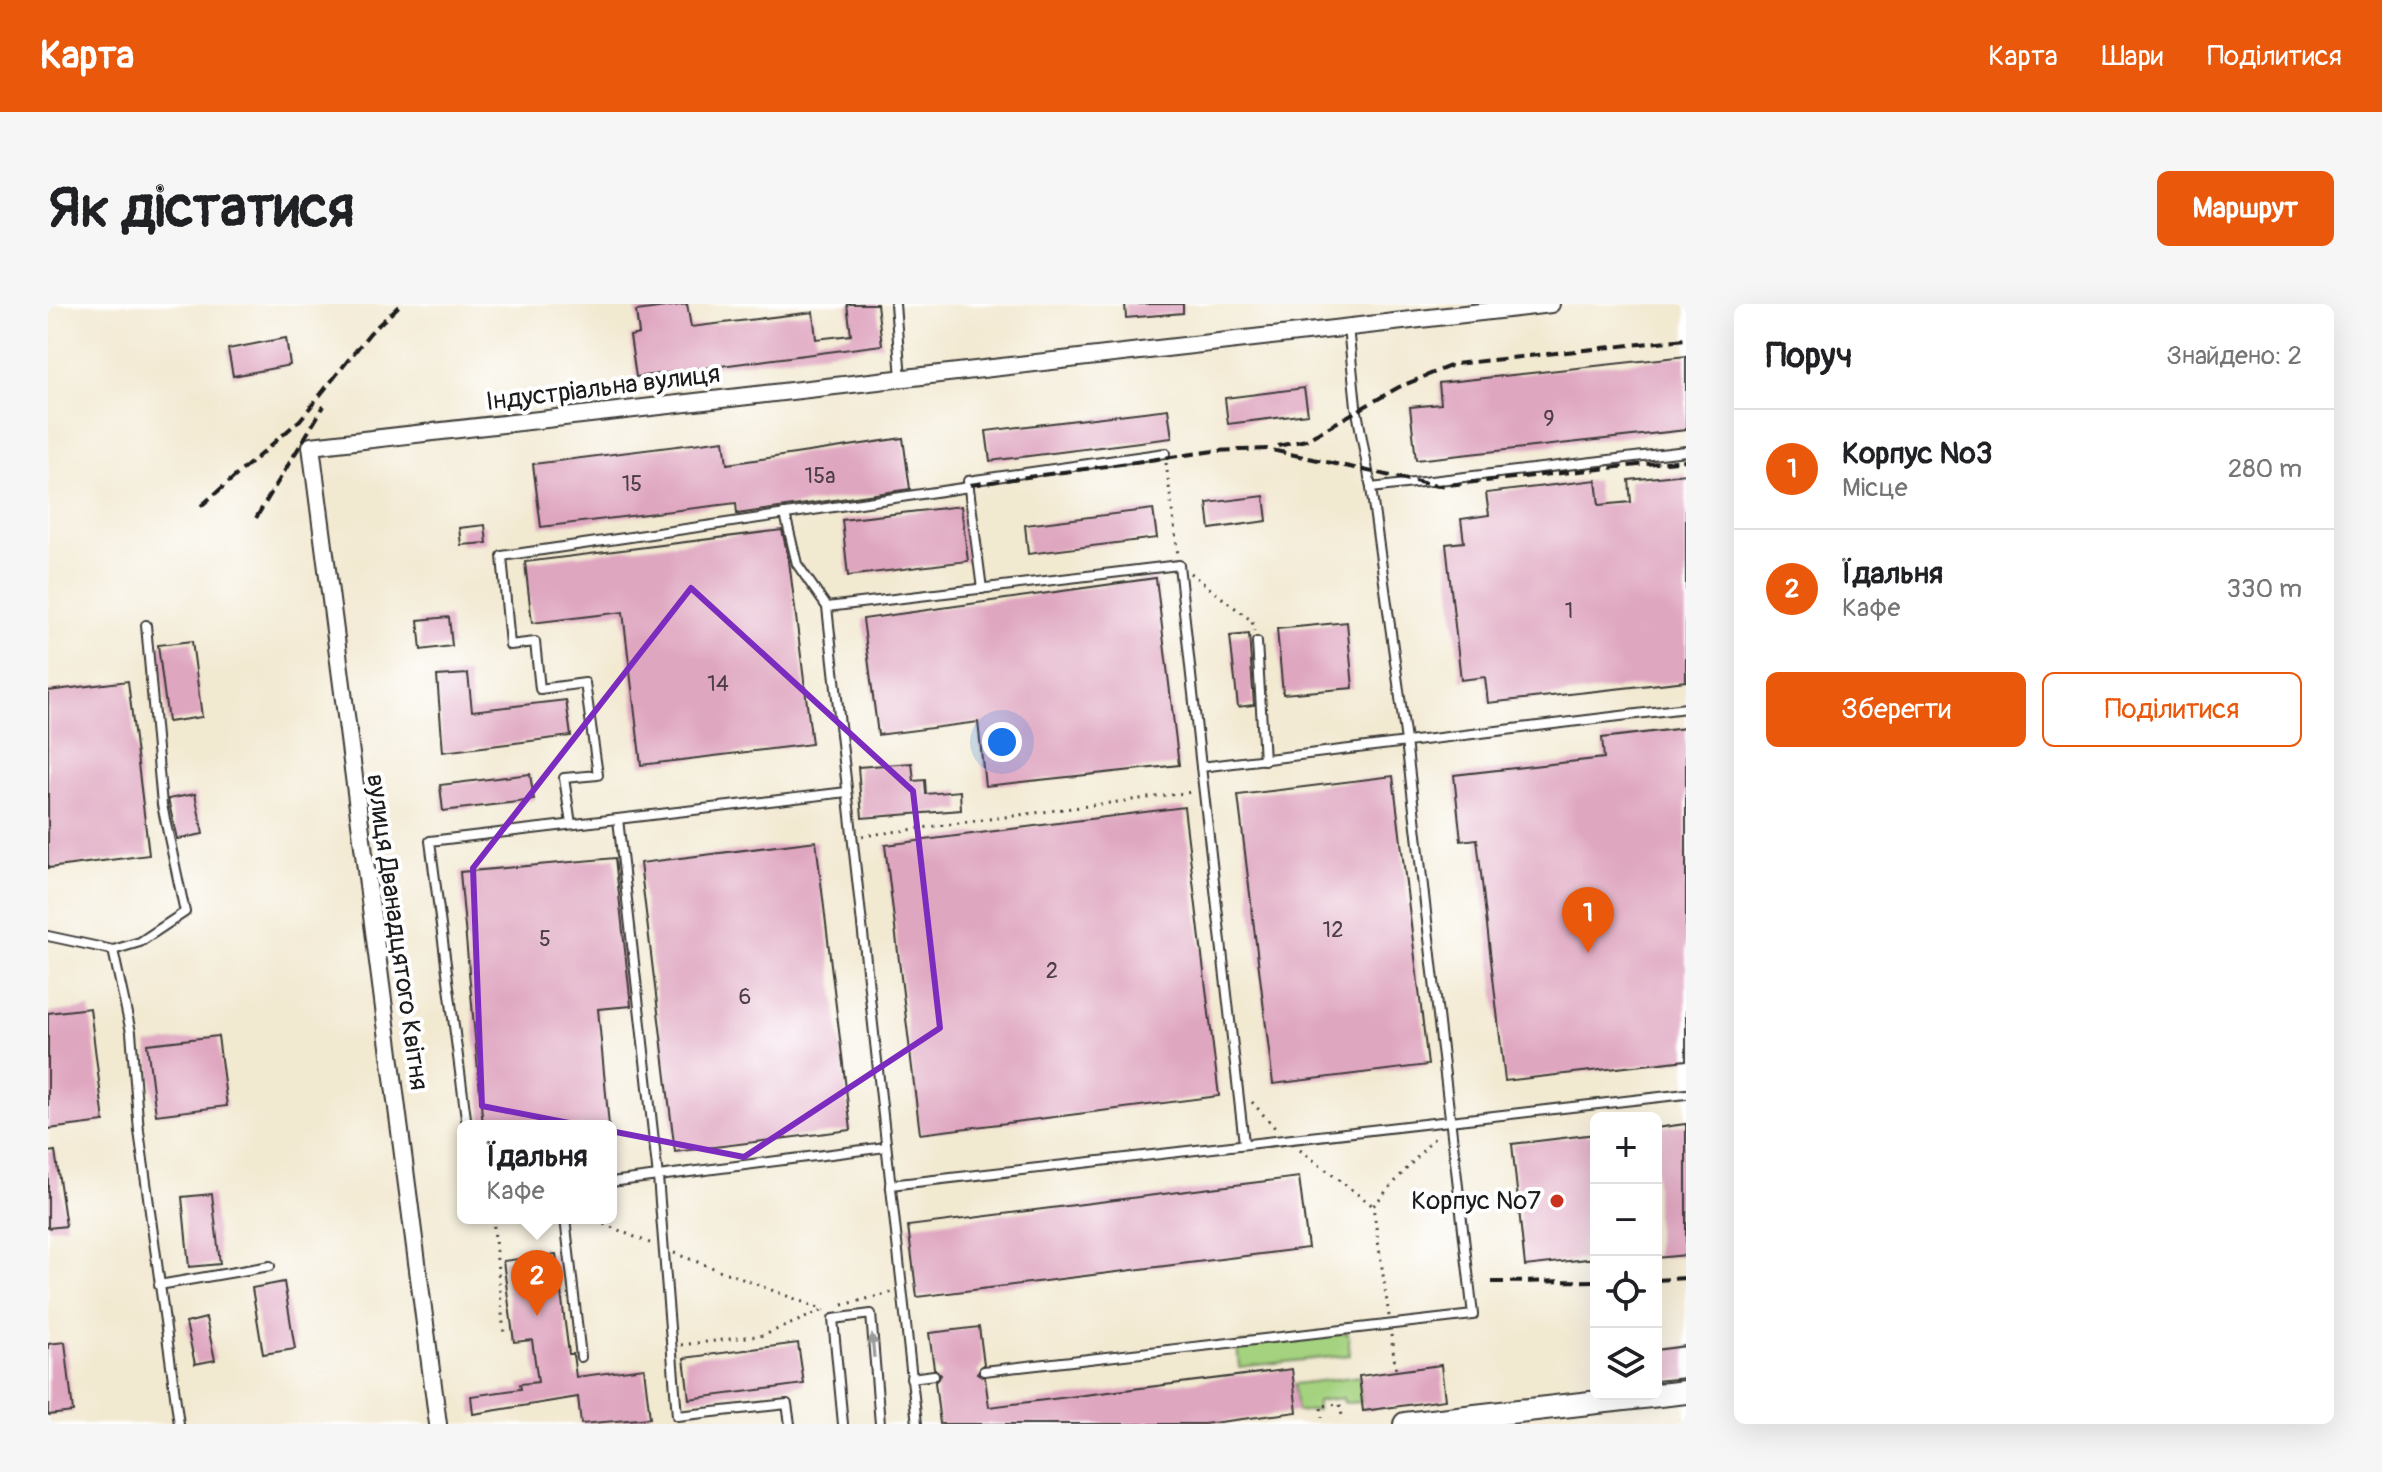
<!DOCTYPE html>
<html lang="uk">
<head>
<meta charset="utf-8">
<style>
	body { margin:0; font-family:Pangolin,sans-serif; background:#f6f6f6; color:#202124 }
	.controls { position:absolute; right:24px; bottom:24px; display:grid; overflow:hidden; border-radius:12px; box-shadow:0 8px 32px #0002 }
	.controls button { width:72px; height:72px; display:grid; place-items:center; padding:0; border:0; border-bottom:2px solid #e0e0e0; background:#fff; color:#202124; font:40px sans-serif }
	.you { position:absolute; left:954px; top:438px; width:28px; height:28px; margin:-20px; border:6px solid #fff; border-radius:50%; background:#1a73e8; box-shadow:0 0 0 12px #1a73e833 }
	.badge { display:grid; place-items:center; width:52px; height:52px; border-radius:50%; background:#ea580c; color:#fff; font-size:26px; font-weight:700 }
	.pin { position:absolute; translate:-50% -66px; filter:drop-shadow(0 2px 4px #0008) }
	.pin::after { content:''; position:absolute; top:42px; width:28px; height:24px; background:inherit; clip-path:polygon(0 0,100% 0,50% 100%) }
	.popup { position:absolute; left:409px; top:816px; width:160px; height:104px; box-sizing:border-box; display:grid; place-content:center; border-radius:12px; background:#fff; filter:drop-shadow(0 2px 6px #0005); font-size:26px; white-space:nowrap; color:#757577 }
	.popup b { font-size:30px; color:#202124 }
	.popup::after { content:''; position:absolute; left:50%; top:100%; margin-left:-16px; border:16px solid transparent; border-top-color:#fff }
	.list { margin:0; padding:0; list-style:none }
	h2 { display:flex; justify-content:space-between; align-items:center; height:104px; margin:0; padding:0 32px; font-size:34px }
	h2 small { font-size:26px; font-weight:400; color:#757577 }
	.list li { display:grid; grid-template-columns:52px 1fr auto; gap:24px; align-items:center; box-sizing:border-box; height:120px; padding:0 32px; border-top:2px solid #e0e0e0 }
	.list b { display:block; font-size:30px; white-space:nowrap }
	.list p { margin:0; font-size:26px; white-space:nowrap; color:#757577 }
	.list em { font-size:26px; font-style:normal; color:#757577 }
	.actions { display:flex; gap:16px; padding:24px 32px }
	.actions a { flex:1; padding:18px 0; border:2px solid #ea580c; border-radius:12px; text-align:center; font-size:28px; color:#ea580c }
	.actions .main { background:#ea580c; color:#fff }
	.icon { flex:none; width:44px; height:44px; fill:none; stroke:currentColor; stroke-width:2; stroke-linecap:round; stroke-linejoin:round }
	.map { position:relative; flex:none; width:1638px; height:1120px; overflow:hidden; border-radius:12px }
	header { display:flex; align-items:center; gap:48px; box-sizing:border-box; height:112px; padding:0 40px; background:#ea580c; color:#fff }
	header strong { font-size:38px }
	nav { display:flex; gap:44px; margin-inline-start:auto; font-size:28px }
	.intro { display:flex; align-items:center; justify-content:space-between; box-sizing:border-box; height:192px; padding:0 48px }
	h1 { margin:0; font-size:56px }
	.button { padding:20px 36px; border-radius:12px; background:#ea580c; color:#fff; font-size:28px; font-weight:700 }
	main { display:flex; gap:48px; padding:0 48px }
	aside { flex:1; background:#fff; border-radius:12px; box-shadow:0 8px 32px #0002 }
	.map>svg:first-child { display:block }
</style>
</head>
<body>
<header>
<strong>Карта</strong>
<nav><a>Карта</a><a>Шари</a><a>Поділитися</a></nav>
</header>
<div class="intro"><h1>Як дістатися</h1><a class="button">Маршрут</a></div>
<main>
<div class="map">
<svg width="1638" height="1120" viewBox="0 0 1638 1120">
	<rect width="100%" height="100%" fill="#fff"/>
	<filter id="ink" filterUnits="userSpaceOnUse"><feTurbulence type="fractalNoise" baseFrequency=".0125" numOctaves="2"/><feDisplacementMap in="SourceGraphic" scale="16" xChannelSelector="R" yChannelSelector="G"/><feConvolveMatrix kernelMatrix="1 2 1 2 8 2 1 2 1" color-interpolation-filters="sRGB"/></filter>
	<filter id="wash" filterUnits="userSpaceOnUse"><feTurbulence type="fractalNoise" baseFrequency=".006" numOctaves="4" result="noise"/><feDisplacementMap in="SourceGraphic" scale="32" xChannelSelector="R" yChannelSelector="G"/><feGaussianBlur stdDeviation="1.8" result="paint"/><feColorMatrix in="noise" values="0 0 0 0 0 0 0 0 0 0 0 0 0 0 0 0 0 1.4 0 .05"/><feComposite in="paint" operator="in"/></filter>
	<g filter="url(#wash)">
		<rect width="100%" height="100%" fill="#f2e9d1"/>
		<g fill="#a4d27f" stroke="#60774e" stroke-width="2">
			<path d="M1300,1029L1302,1051L1191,1063L1189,1040Z"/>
			<path d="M1311,1072L1314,1098L1296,1099L1295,1094L1269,1097V1106L1249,1108L1246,1080Z"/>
		</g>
		<g id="blocks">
			<g fill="#dfa6c0">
				<path d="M639,0L643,23L765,8L768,35L803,31L799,0H829L834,41L588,73L582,32L591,30L588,7Z"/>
				<path d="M1077,0H1135V9L1078,14Z"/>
				<path d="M238,34L242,61L185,72L180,45Z"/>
				<path d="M1638,52V126L1368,156L1362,103L1393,100L1391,79Z"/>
				<path d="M1256,84L1260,110L1180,120L1177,94Z"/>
				<path d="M1120,105L1124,134L942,157L938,127Z"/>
				<path d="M855,134L862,185L689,210L688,199L493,223L485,160L676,136L679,160Z"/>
				<path d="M1638,170V377L1440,399L1437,373L1413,376L1398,240L1416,238L1413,215L1441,211L1438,189L1548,176L1551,201L1583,198L1581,176Z"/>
				<path d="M1216,192L1219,217L1162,225L1159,199Z"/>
				<path d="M913,202L920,257L800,272L794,216Z"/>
				<path d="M1105,205L1109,234L980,250L977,221Z"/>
				<path d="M437,221L439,239L413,241L411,224Z"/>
				<path d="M734,226L741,257L764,440L593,461L575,308L484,319L477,258Z"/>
				<path d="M1108,274L1131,461L937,482L930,418L830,431L815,315Z"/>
				<path d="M401,313L404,342L373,346L370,316Z"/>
				<path d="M1299,318L1305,384L1235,390L1229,325Z"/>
				<path d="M1201,330L1206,401L1190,403L1182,332Z"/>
				<path d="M144,337L154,413L120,418L110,341Z"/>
				<path d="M420,370L424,407L518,396L523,432L395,448L389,372Z"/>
				<path d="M80,377L101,551L0,564V387Z"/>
				<path d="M1638,424V756L1457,777L1429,535L1413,537L1406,471L1556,454L1554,434Z"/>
				<path d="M864,459L866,477L877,476L878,490L912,487L913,506L814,514L810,463Z"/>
				<path d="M482,470L486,496L395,507L392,481Z"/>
				<path d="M1345,472L1380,761L1225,780L1190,491Z"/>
				<path d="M147,490L155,530L129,535L120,495Z"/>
				<path d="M1136,503L1171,792L872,830L837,541Z"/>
				<path d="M768,537L803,826L627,848L592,559Z"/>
				<path d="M567,554L583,702L550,705L561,822H435L412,568Z"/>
				<path d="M42,704L56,818L0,825V709Z"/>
				<path d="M170,732L179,802L108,811L99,740Z"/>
				<path d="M1638,820V951L1608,954V824Z"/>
				<path d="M1548,830V954L1477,962L1464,840Z"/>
				<path d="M7,847L18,922L0,924V848Z"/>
				<path d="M1251,873L1260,944L869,993L860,922Z"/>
				<path d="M164,890L172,960L141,963L134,893Z"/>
				<path d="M508,950L521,1050H525L528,1073L596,1064L602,1114L533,1120L530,1093L425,1110L423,1092L473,1085L472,1080L490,1078L484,1036L466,1038L455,957Z"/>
				<path d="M236,978L247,1045L215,1050L204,984Z"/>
				<path d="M158,1014L167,1056L147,1060L138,1019Z"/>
				<path d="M931,1023L936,1060L929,1069L937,1074L941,1103L1244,1065L1249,1108L1156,1120H892L887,1078L893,1071L886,1064L881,1029Z"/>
				<path d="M17,1038L25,1108L0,1111V1040Z"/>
				<path d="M750,1039L756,1080L641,1095L636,1054Z"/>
				<path d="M1638,1042V1074L1608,1077V1046Z"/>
				<path d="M1393,1061L1397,1096L1315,1107L1311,1072Z"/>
			</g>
		</g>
	</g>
	<g filter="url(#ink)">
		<use href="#blocks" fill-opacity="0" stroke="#3c3b37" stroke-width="2"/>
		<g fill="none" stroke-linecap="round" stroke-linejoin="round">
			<defs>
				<g id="lane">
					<path d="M847,0L853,74"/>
					<path d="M1300,23L1308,102L1323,184"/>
					<path d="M737,210L749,260L779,303"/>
					<path d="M934,285L920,177L1117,149"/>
					<path d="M1209,338L1216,456"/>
					<path d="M1153,463L1196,839"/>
					<path d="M570,515L610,873L629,1112L739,1100L742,1120"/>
					<path d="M523,520L516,474L550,471L537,379L492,385L487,338L462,341L454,252L921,183"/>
					<path d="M0,632L65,646L92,638L137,608L114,501L98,321"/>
					<path d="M65,646L83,728L91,827L131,1120"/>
					<path d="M419,822L382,537L799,488"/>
					<path d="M563,878L838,843"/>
					<path d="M842,881L1638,790"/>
					<path d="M517,914L533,1053"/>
					<path d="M111,981L222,962"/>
					<path d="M936,1067L1425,1011L1358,437L1323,184L1638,147"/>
					<path d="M863,1074L886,1071"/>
					<path d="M795,1120L785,1015L823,1010L832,1120"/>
					<path d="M869,1120L779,303L1131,261L1153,463L1638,404"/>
				</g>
				<path id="street" d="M390,1120L263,142L1503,0"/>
				<path id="secondary" d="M1357,1120L1638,1088"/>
			</defs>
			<use href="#lane" stroke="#3c3b37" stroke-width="12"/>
			<use href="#street" stroke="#3c3b37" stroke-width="20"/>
			<use href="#secondary" stroke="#3c3b37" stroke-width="26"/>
			<g stroke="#3c3b37" stroke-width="3" stroke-dasharray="2 6" stroke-linecap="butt">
				<path d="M1118,159L1130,251"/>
				<path d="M1142,269L1204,317L1206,327"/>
				<path d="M814,532L1144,488"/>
				<path d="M1204,798L1228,825"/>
				<path d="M1252,846L1325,902"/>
				<path d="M445,914L456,1030"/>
				<path d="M541,914L604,940"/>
				<path d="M626,949L776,1006"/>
				<path d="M795,1001L846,988"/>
				<path d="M1341,1012L1325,902L1390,830"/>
				<path d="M1343,1031L1348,1067"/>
				<path d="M633,1041L716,1031L776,1006"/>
				<path d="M1274,1114L1273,1102L1292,1100L1294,1112"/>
			</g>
			<use href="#lane" stroke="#fff" stroke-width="8"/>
			<use href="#street" stroke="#fff" stroke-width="16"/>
			<use href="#secondary" stroke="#fff" stroke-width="22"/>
			<g stroke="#1c1c1c" stroke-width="4" stroke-dasharray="12 6" stroke-linecap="butt">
				<path d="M1230,142L1258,136L1351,83L1407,60L1638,35"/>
				<path d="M922,181L1166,147L1219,145L1389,182L1638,156"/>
				<path d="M153,202L252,116L322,29L353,0"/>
				<path d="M208,214L276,102"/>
				<path d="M1608,976L1638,974"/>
				<path d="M1444,978L1548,977"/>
			</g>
		</g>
		<defs><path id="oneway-solid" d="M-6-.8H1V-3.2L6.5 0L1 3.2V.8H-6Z" transform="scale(2)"/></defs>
		<use fill="#999" href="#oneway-solid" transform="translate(825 1042) rotate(-95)"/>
	</g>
	<path fill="none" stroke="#7b2cbf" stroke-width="6" stroke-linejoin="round" d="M643,284L865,487L892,724L696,853L434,802L425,564Z"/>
	<circle fill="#c8321e" stroke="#fff" stroke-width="3" cx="1509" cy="897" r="8"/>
	<g text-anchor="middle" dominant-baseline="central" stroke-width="8" stroke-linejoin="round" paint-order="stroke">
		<g font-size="22" fill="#4d3e45">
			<text x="1501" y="115">9</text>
			<text x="772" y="172">15а</text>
			<text x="584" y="180">15</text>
			<text x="1521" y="307">1</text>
			<text x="670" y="380">14</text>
			<text x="1285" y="626">12</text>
			<text x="497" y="635">5</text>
			<text x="1004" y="667">2</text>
			<text x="697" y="693">6</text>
		</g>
		<g font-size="26" fill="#1c1c1c" stroke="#fff">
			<text transform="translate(555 84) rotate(-7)">Індустріальна вулиця</text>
			<text transform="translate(349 628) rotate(82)">вулиця Дванадцятого Квітня</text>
		</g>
		<g font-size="26" fill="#1c1c1c" stroke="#fff" text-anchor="end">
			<text x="1493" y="897">Корпус №7</text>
		</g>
	</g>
</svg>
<div class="controls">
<button>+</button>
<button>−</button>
<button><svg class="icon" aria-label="locate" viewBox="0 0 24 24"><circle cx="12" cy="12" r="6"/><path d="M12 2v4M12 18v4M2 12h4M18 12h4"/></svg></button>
<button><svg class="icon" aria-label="layers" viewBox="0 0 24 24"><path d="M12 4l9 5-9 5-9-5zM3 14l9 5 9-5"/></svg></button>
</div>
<div class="you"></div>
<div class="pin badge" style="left:1540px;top:649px">1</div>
<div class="pin badge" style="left:489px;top:1012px">2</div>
<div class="popup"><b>Їдальня</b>Кафе</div>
</div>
<aside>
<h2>Поруч<small>Знайдено: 2</small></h2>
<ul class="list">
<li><span class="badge">1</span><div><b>Корпус №3</b><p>Місце</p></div><em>280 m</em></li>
<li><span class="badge">2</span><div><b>Їдальня</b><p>Кафе</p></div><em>330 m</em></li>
</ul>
<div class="actions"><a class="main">Зберегти</a><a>Поділитися</a></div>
</aside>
</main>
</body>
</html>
